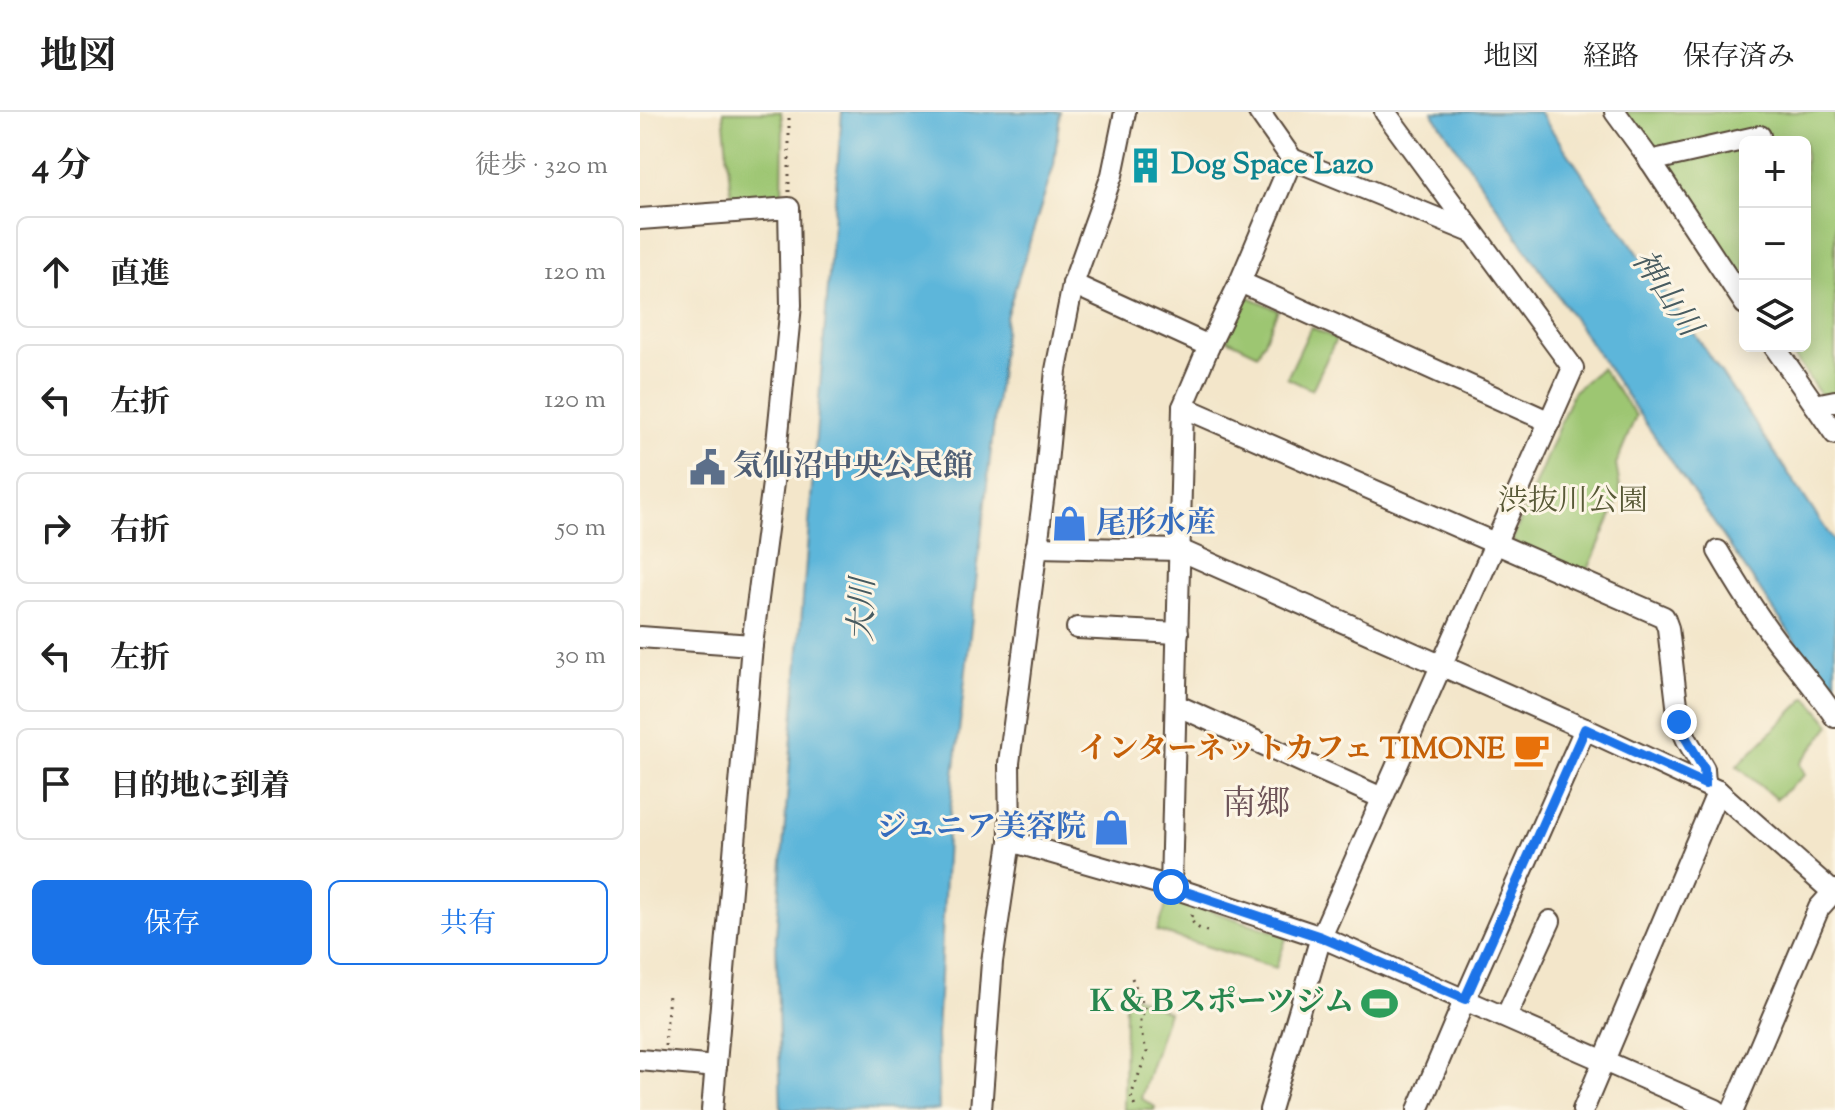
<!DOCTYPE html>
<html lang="ja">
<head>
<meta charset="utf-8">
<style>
	body { margin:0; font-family:"Sorts Mill Goudy","Noto Serif JP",serif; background:#f6f6f6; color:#222 }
	.controls { position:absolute; right:24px; top:24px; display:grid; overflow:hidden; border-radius:12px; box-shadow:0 4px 20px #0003 }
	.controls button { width:72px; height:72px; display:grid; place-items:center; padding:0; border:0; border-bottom:2px solid #e0e0e0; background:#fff; color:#222; font:40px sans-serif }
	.stop { position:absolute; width:24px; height:24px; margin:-18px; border:6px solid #1a73e8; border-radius:50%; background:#fff }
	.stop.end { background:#1a73e8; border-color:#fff; box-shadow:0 2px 8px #0008 }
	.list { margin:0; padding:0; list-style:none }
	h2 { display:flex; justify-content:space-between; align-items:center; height:104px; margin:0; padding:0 32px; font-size:34px }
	h2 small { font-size:26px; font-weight:400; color:#767676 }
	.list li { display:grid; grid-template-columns:52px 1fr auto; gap:24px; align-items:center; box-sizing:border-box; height:112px; margin:0 16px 16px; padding:0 16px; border:2px solid #e0e0e0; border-radius:12px }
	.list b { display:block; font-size:30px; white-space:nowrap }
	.list em { font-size:26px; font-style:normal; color:#767676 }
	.actions { display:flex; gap:16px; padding:24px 32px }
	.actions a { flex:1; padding:18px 0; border:2px solid #1a73e8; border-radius:12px; text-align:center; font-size:28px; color:#1a73e8 }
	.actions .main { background:#1a73e8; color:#fff }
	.icon { flex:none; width:44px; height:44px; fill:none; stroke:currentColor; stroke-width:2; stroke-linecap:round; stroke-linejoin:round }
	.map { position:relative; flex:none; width:1195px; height:998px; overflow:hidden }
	header { display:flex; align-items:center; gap:48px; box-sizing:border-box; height:112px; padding:0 40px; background:#fff; border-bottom:2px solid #e0e0e0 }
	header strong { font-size:38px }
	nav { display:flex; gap:44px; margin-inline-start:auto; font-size:28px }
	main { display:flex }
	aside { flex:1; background:#fff }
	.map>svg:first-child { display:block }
</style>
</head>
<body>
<header>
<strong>地図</strong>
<nav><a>地図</a><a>経路</a><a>保存済み</a></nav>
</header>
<main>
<aside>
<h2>4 分<small>徒歩 · 320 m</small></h2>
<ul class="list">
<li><svg class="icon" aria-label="ahead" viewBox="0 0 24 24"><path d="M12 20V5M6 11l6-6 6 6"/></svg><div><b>直進</b></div><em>120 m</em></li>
<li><svg class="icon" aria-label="left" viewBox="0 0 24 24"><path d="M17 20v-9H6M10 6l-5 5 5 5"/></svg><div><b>左折</b></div><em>120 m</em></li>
<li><svg class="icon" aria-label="right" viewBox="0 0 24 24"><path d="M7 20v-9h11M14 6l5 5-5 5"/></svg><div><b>右折</b></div><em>50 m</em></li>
<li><svg class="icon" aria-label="left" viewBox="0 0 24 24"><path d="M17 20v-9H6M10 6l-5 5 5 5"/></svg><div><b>左折</b></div><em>30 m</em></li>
<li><svg class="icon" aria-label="arrive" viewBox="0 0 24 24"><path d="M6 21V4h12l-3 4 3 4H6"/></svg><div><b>目的地に到着</b></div></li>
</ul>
<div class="actions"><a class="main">保存</a><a>共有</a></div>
</aside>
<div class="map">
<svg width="1195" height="998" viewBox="0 0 1195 998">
	<rect width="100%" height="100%" fill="#fcf5e5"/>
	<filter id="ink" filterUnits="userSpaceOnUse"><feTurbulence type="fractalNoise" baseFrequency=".0125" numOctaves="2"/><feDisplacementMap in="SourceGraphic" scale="16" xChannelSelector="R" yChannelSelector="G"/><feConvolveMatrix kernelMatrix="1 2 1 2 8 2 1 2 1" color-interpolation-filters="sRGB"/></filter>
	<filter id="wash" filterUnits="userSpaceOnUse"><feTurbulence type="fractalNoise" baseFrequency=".006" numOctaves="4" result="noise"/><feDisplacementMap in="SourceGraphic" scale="32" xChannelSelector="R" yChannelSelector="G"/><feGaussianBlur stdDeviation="1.8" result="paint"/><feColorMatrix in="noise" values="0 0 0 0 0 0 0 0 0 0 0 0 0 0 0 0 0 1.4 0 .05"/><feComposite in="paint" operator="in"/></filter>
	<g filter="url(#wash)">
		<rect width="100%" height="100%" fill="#f3e6ca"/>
		<g fill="#9dc672" stroke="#6c7848" stroke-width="2">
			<path d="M83,0H141L143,18L142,89L92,93Z"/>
			<path d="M984,0H1195V304L1147,234H1165V30H1105V174Z"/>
			<path d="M607,184L638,198L618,242L587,227Z"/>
			<path d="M671,215L696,227L672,278L647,266Z"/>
			<path d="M961,256L996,304L976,352L981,382L944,467L872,429L933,280Z"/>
			<path d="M1167,585L1191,613L1160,652L1165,663L1136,687L1097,654Z"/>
			<path d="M529,785L647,824L636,856L517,819Z"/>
			<path d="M495,884L528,900L501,986L515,995L514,998H484L485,888Z"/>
		</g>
		<g fill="#5db6da" stroke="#4c707c" stroke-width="2">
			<path d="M202,0H420L414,53L366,205L307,726L297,923L299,998H141L136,824Z"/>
			<path d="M792,0H899L1065,237L1195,431V575L1166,545Z"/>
		</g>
	</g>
	<g filter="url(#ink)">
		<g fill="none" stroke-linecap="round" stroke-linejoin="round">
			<defs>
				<g id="minor">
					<path d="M619,0L652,47L831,120"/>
					<path d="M975,0L1005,41L1105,192"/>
					<path d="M1010,49L1120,24"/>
					<path d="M0,107L149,96L151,193L133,371L112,533"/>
					<path d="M600,170L910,310"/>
					<path d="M433,172L569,234"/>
					<path d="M1134,234L1195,322"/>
					<path d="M1175,293L1195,289"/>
					<path d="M543,295L1024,505L1028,516L1039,610L1047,628L1064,657L1065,672"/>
					<path d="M396,435L540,438L945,617L1078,679L1195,782"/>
					<path d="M1078,439C1096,470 1115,501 1137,530C1157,555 1177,578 1195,605"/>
					<path d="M437,516L538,521"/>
					<path d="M0,525L112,533L72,998"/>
					<path d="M536,593L742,686"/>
					<path d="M370,729L531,775L681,825L1076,998"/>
					<path d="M531,775L543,295L569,234L600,170L652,47"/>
					<path d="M866,905L910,809"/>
					<path d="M0,948L76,955"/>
					<path d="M341,998L352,850L370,729L369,651L405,372L416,258L433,172L472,63L485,0"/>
					<path d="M630,998L681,825L933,256L745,0"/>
					<path d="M778,998L825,887L945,617"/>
					<path d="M943,998L1078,679"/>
					<path d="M1093,998L1179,796L1195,778"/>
				</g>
			</defs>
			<use href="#minor" stroke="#574638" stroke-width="24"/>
			<g stroke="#574638" stroke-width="3" stroke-dasharray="2 6" stroke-linecap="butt">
				<path d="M149,80V0"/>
				<path d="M552,803L550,806C555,814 558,817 567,819"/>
				<path d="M492,866L506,900L500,905V918L507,940L491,984L496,998"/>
				<path d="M25,934L29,882"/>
			</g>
			<use href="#minor" stroke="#fff" stroke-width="20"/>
		</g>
	</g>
	<g fill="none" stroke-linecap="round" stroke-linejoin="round" filter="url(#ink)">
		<path stroke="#1a73e8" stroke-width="10" d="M531,775L681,825L825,887L945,617L1065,672L1064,657L1047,628L1039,610"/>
	</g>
	<defs>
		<symbol id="building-bare" viewBox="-9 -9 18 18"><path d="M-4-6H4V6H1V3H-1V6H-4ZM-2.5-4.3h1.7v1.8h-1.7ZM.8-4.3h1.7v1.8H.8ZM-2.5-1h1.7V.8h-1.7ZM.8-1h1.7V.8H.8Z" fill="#0f9aa8" stroke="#fcf5e5" stroke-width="2.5" paint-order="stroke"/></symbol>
		<symbol id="civic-bare" viewBox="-9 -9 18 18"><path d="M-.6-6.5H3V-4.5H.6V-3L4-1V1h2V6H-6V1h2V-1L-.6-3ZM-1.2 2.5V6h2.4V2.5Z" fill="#5c6f8a" stroke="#fcf5e5" stroke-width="2.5" paint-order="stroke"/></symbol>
		<symbol id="shop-bare" viewBox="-9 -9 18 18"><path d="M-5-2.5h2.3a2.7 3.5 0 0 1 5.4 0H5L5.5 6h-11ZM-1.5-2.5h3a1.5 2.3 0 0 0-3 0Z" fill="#3f7fe0" stroke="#fcf5e5" stroke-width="2.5" paint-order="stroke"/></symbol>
		<symbol id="cafe-bare" viewBox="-9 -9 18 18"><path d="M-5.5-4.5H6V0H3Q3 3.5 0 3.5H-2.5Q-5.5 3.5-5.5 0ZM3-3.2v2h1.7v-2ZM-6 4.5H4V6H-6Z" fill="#e8710a" stroke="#fcf5e5" stroke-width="2.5" paint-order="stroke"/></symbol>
		<symbol id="stadium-bare" viewBox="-9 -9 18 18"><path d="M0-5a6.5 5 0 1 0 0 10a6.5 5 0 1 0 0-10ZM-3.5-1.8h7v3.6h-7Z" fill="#2e9e5b" stroke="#fcf5e5" stroke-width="2.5" paint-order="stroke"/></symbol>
	</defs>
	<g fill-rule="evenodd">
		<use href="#building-bare" x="480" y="28" width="51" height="51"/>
		<use href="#civic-bare" x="42" y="330" width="51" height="51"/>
		<use href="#shop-bare" x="404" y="386" width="51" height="51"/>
		<use href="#cafe-bare" x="866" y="612" width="51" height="51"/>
		<use href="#shop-bare" x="446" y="690" width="51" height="51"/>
		<use href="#stadium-bare" x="714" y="866" width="51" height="51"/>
	</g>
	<g text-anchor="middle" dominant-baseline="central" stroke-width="6" stroke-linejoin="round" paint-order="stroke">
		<g font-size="30" font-weight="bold" fill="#0d838f" stroke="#fcf5e5" text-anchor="start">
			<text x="531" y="53">Dog Space Lazo</text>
		</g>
		<g font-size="30" font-weight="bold" fill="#4e5e75" stroke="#fcf5e5" text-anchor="start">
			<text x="93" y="355">気仙沼中央公民館</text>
		</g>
		<g font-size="30" fill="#585937" stroke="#fcf5e5">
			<text x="933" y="390">渋抜川公園</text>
		</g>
		<g font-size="30" font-weight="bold" fill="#366cbe" stroke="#fcf5e5" text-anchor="start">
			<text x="456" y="412">尾形水産</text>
			<text x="446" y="716" text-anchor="end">ジュニア美容院</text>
		</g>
		<g font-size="30" font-weight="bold" fill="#c56008" stroke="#fcf5e5" text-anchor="end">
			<text x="865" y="638">インターネットカフェ TIMONE</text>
		</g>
		<g font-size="30" font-weight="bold" fill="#27864d" stroke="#fcf5e5" text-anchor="end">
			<text x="714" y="891">Ｋ＆Ｂスポーツジム</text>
		</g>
		<g font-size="32" font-style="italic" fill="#475b60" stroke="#fcf5e5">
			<text transform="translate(1025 182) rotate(56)">神山川</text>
			<text transform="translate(224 498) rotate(-88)">大川</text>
		</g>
		<g font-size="34" fill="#6d5358" stroke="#fcf5e5">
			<text x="616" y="693">南郷</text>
		</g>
	</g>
</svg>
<div class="controls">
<button>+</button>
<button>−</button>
<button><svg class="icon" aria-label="layers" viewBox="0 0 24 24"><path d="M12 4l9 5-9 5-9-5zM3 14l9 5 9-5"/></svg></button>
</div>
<div class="stop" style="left:531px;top:775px"></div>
<div class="stop end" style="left:1039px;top:610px"></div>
</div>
</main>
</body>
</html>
